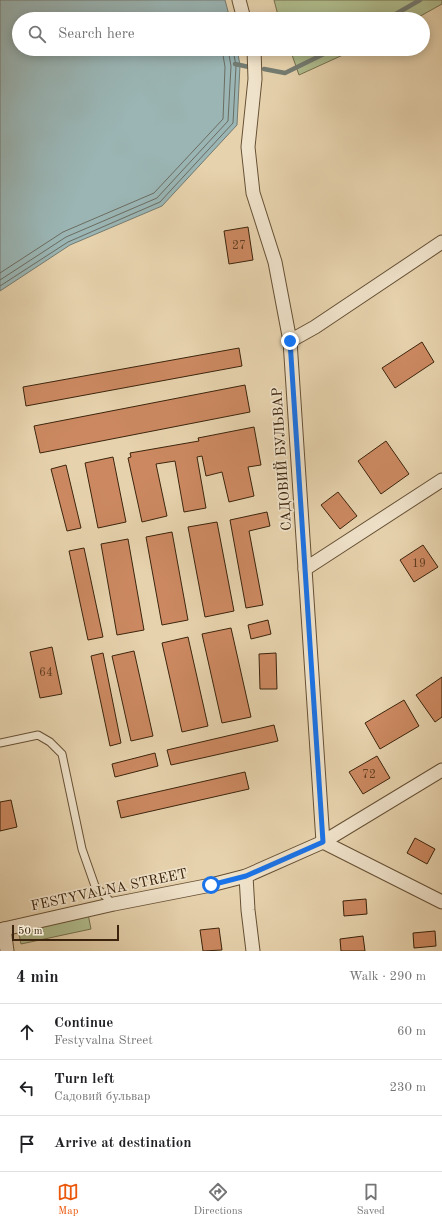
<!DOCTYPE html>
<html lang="en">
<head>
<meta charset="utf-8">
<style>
	body { margin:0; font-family:"Old Standard TT",serif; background:#f6f6f6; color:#202124 }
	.scale { position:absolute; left:12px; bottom:10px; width:107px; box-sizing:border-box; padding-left:4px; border:2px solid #3c240c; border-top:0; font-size:11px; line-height:14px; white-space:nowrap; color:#3c240c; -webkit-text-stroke:3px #efe2ca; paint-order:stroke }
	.stop { position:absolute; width:12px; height:12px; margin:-9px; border:3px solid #1a73e8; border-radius:50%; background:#fff }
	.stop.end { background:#1a73e8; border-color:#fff; box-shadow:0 1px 4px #0008 }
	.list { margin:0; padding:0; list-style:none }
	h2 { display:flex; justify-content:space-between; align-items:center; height:52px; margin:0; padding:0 16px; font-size:17px }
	h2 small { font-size:13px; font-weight:400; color:#757577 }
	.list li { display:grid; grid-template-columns:26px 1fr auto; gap:12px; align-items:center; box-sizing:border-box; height:56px; padding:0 16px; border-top:1px solid #e0e0e0 }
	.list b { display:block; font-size:15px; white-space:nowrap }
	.list p { margin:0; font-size:13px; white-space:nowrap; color:#757577 }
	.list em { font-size:13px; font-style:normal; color:#757577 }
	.icon { flex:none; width:22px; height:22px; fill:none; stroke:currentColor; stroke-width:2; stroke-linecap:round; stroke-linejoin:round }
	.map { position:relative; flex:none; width:442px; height:951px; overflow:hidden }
	.search { position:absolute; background:#fff; box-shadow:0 2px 10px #0003; left:12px; right:12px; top:12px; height:44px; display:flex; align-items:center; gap:10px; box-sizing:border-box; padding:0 14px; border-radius:22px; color:#757577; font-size:15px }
	.sheet { height:220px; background:#fff }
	nav { display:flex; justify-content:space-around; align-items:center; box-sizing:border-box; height:56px; border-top:1px solid #e0e0e0; background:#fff; font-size:11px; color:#757577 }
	nav a { display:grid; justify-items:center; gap:2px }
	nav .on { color:#ea580c }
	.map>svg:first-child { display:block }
</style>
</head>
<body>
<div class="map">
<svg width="442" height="951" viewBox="0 0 442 951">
	<rect width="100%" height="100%" fill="#e6d2ad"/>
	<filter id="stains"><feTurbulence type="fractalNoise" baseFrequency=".005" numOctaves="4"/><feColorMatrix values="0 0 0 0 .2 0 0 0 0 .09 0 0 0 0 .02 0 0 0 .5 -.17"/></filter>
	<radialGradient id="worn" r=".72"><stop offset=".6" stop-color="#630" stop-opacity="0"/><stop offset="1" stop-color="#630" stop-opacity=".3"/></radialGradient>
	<g fill="#b0bd8e" stroke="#76704d">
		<path d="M274,0H442V4L415,19H279Z"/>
		<path d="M290,49H356L299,75Z"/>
		<path d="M88,914L91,929L21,944L18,929Z"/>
	</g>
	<path fill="#9ab5b4" stroke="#747b71" d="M0,0H225L230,19H19V49H237L240,65L237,125L162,206L70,245L0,291Z"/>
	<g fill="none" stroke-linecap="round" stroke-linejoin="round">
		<g stroke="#6b6c60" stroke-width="1">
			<path d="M0,273L63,232L154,193L223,119L225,67L222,49"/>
			<path d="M0,280L66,237L157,198L228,121L231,66L228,49"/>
			<path d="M0,286L68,242L160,202L233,123L236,66L233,49"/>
		</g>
		<g stroke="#747b71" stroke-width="4.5">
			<path d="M387,19L420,0"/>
			<path d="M235,64L249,67"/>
			<path d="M264,69L285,73L334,49"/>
		</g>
	</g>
	<g fill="#cc8961" stroke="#3c240c">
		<path d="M248,227L253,260L229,264L224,231Z"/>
		<path d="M422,342L434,362L395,388L382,368Z"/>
		<path d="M239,348L242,366L26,406L23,387Z"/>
		<path d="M245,385L250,412L40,453L34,426Z"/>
		<path d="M254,427L261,465L248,467L254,496L229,502L222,472L206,476L202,456L197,457L206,508L184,512L175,461L156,464L167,516L142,522L128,458L131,457L130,453L199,441L198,438Z"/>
		<path d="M386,441L409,474L381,494L358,461Z"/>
		<path d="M113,457L126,522L98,528L85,463Z"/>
		<path d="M66,465L81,528L67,531L51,469Z"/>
		<path d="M338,492L357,516L340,529L321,505Z"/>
		<path d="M267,512L270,526L249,531L263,605L246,608L230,520Z"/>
		<path d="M217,522L234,611L205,617L188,527Z"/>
		<path d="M172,532L188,620L162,625L146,537Z"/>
		<path d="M128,539L144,630L117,635L101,544Z"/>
		<path d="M423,545L438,567L414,582L400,560Z"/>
		<path d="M84,548L103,637L88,640L69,551Z"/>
		<path d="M268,620L271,634L251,639L248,625Z"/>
		<path d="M231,628L251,717L222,723L202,634Z"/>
		<path d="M188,637L208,726L182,732L162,643Z"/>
		<path d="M52,647L62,694L40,698L30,652Z"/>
		<path d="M134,651L153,736L131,741L112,656Z"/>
		<path d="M103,653L121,743L110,746L91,656Z"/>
		<path d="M276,653L277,689H260L259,654Z"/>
		<path d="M442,677V717L435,722L416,695Z"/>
		<path d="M404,700L419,726L380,749L365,723Z"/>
		<path d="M274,725L278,741L171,765L167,750Z"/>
		<path d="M155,753L158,766L115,777L112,764Z"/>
		<path d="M377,756L390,778L363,794L349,772Z"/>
		<path d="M245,772L249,789L121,818L117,801Z"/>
		<path d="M11,800L17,827L0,831V802Z"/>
		<path d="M415,838L435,849L427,864L407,853Z"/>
		<path d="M366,899L367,914L344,916L343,901Z"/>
		<path d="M219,928L222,950L203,951L200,930Z"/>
		<path d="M435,931L436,946L414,948L413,933Z"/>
		<path d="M363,936L365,951H341L340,939Z"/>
	</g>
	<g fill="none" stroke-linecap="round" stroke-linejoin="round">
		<defs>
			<path id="lane" d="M0,743L38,735L50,742L62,754L82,849L95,886L113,904"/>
			<g id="street">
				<path d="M239,0L244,19"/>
				<path d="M254,49L255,79L248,147L253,193L275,262L290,341L323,842"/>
				<path d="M290,341L315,327L442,242"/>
				<path d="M305,569L442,480"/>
				<path d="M323,842L442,902"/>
				<path d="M246,876L248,910L253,951"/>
				<path d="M4,929L7,951"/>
				<path d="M0,930L114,904L211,885L246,876L323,842L442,770"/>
			</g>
		</defs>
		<use href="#lane" stroke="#665034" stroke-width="9"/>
		<use href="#street" stroke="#665034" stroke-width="15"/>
		<use href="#lane" stroke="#efe2ca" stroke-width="7"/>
		<use href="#street" stroke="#efe2ca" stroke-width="13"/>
	</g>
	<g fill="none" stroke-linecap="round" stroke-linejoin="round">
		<path stroke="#1a73e8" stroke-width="5" d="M211,885L246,876L323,842L290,341"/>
	</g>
	<g text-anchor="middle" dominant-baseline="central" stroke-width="3.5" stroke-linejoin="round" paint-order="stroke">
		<g font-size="12" fill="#603d21">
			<text x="239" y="246">27</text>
			<text x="419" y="564">19</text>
			<text x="46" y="673">64</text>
			<text x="369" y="775">72</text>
		</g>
		<g font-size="14" fill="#3c240c" stroke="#efe2ca">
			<text transform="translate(282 459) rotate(-94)">САДОВИЙ БУЛЬВАР</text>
			<text transform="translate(109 890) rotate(-12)">FESTYVALNA STREET</text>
		</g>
	</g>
	<rect width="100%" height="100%" filter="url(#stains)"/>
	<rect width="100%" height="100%" fill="url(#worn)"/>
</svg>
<div class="scale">50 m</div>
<div class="stop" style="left:211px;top:885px"></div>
<div class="stop end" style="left:290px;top:341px"></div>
<div class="search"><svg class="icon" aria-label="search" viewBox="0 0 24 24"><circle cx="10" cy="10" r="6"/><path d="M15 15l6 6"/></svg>Search here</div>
</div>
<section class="sheet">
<h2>4 min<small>Walk · 290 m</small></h2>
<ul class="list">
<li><svg class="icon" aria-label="ahead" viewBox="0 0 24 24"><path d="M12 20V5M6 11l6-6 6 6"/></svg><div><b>Continue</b><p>Festyvalna Street</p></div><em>60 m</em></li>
<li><svg class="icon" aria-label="left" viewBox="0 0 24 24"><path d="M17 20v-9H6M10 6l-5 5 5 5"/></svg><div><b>Turn left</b><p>Садовий бульвар</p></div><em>230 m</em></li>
<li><svg class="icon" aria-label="arrive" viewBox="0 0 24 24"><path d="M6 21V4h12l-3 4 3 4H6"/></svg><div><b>Arrive at destination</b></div></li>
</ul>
</section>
<nav>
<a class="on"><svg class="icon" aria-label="map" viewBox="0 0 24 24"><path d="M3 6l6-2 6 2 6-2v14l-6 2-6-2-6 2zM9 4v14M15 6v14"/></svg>Map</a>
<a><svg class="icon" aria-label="directions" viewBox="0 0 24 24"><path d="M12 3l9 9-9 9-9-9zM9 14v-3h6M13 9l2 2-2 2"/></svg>Directions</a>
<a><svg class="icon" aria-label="saved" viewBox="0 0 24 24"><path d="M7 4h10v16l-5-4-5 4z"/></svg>Saved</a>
</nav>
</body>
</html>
